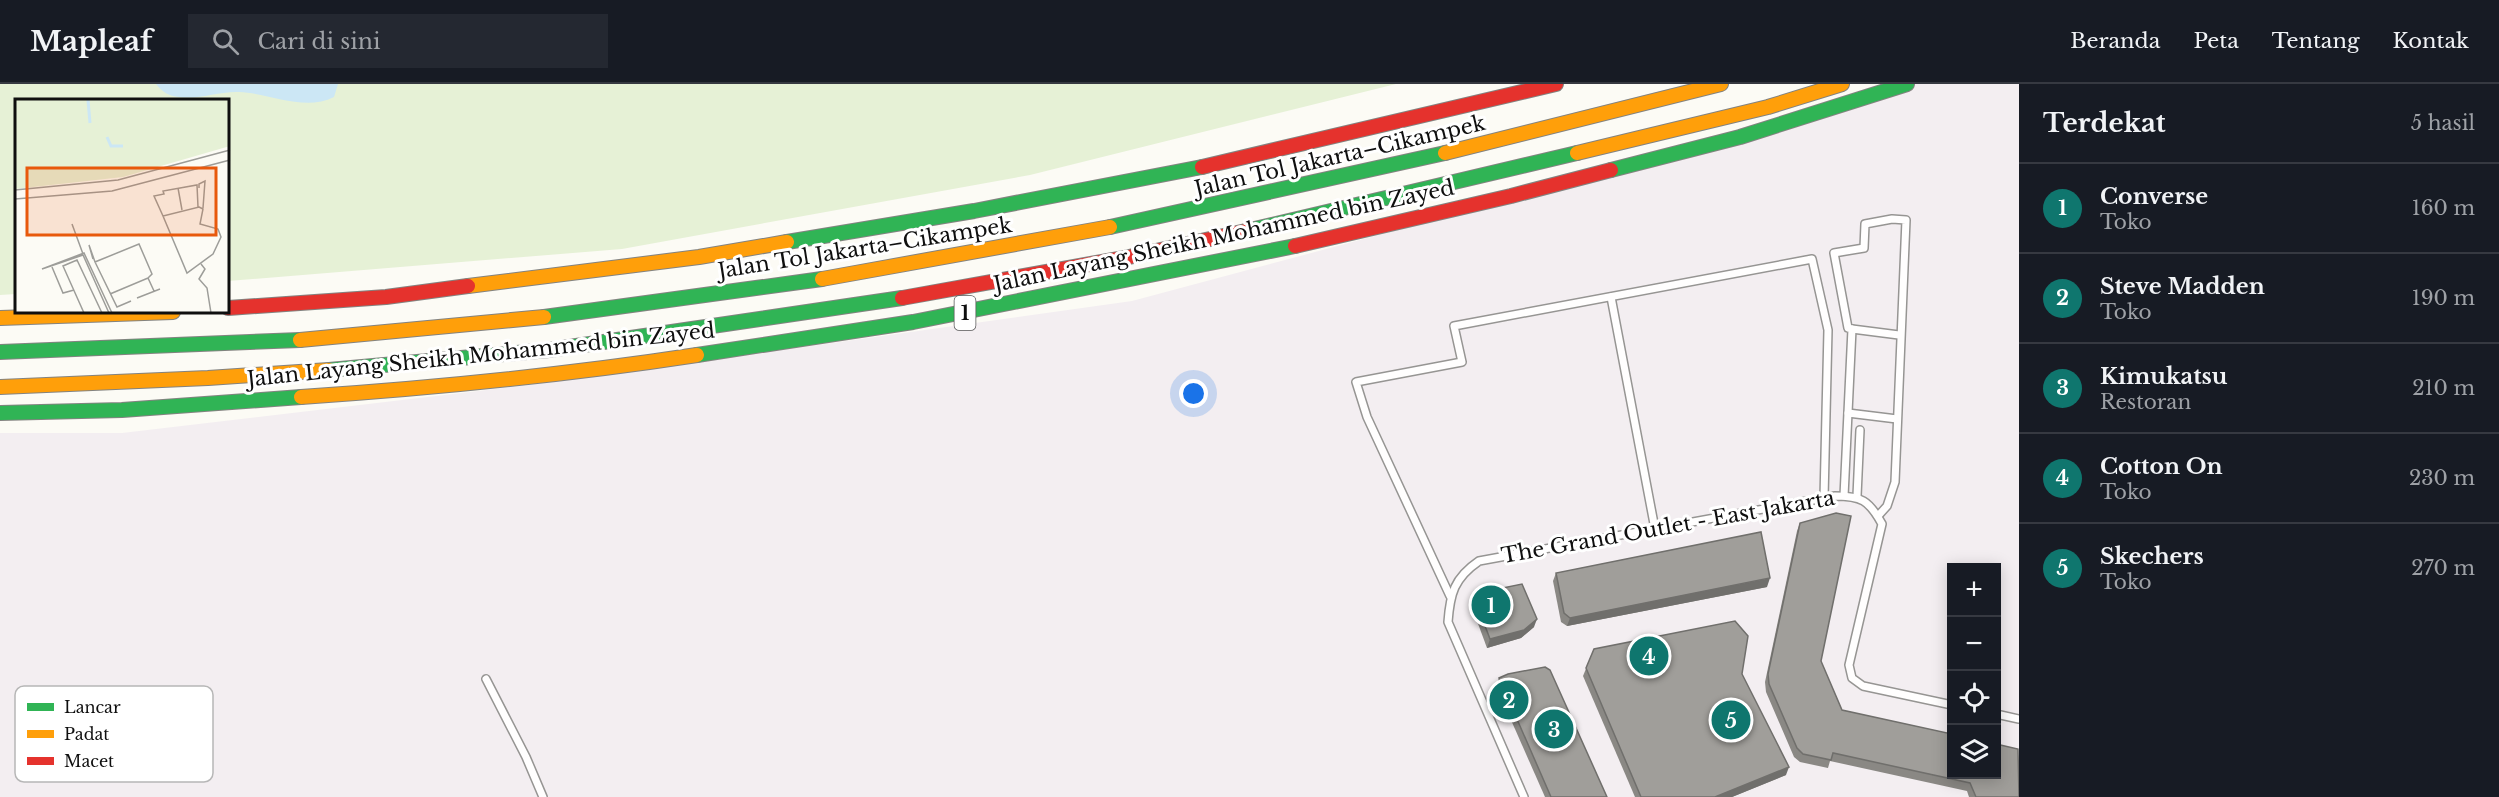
<!DOCTYPE html>
<html lang="id">
<head>
<meta charset="utf-8">
<style>
	body { margin:0; font-family:"Libre Baskerville",serif; background:#242831; color:#f1f3f6 }
	.controls { position:absolute; right:18px; bottom:18px; display:grid; overflow:hidden; border-radius:0px; box-shadow:0 3px 15px #0003 }
	.controls button { width:54px; height:54px; display:grid; place-items:center; padding:0; border:0; border-bottom:2px solid #363941; background:#171b24; color:#f1f3f6; font:30px sans-serif }
	.you { position:absolute; left:1194px; top:310px; width:21px; height:21px; margin:-15px; border:4px solid #fff; border-radius:50%; background:#1a73e8; box-shadow:0 0 0 9px #1a73e833 }
	.badge { display:grid; place-items:center; width:39px; height:39px; border-radius:50%; background:#0f766e; color:#fff; font-size:20px; font-weight:700 }
	.pin { position:absolute; translate:-50% -50%; border:3px solid #fff; box-shadow:0 2px 6px #0006 }
	.list { margin:0; padding:0; list-style:none }
	h2 { display:flex; justify-content:space-between; align-items:center; height:78px; margin:0; padding:0 24px; font-size:26px }
	h2 small { font-size:20px; font-weight:400; color:#9ea1a6 }
	.list li { display:grid; grid-template-columns:39px 1fr auto; gap:18px; align-items:center; box-sizing:border-box; height:90px; padding:0 24px; border-top:2px solid #363941 }
	.list b { display:block; font-size:22px; white-space:nowrap }
	.list p { margin:0; font-size:20px; white-space:nowrap; color:#9ea1a6 }
	.list em { font-size:20px; font-style:normal; color:#9ea1a6 }
	.icon { flex:none; width:33px; height:33px; fill:none; stroke:currentColor; stroke-width:2; stroke-linecap:round; stroke-linejoin:round }
	.map { position:relative; flex:none; width:2019px; height:713px; overflow:hidden }
	header { display:flex; align-items:center; gap:36px; box-sizing:border-box; height:84px; padding:0 30px; background:#171b24; border-bottom:2px solid #363941 }
	header strong { font-size:28px }
	nav { display:flex; gap:33px; margin-inline-start:auto; font-size:21px }
	.search { width:420px; height:54px; background:#242831; display:flex; align-items:center; gap:15px; box-sizing:border-box; padding:0 21px; border-radius:0px; color:#9ea1a6; font-size:22px }
	main { display:flex }
	aside { flex:1; background:#171b24 }
	.map>svg:first-child { display:block }
</style>
</head>
<body>
<header>
<strong>Mapleaf</strong>
<div class="search"><svg class="icon" aria-label="search" viewBox="0 0 24 24"><circle cx="10" cy="10" r="6"/><path d="M15 15l6 6"/></svg>Cari di sini</div>
<nav><a>Beranda</a><a>Peta</a><a>Tentang</a><a>Kontak</a></nav>
</header>
<main>
<div class="map">
<svg width="2019" height="713" viewBox="0 0 2019 713">
	<rect width="100%" height="100%" fill="#fcfbf5"/>
	<path fill="#f3eef1" fill-rule="evenodd" d="M1889,0H2019V713H0V349H122L554,298L1132,217L1442,134ZM1952,484H1996V690H1952Z"/>
	<path fill="#e6f1d6" d="M0,0H1396L1030,91L622,165L228,197V16H16V210L0,211Z"/>
	<path fill="#cce7f5" d="M156,0H338L334,13C304,28 270,9 239,8C219,7 199,16 179,13C169,12 162,8 156,0Z"/>
	<g fill="none" stroke-linecap="round" stroke-linejoin="round">
		<defs>
			<g id="lane">
				<path d="M1611,213L1655,445"/>
				<path d="M1852,245L1899,251"/>
				<path d="M1848,329L1897,335"/>
				<path d="M1844,412L1852,245L1848,244L1834,169L1864,164L1865,140L1892,135L1906,136L1895,398L1887,422L1878,432"/>
				<path d="M1857,412L1860,346"/>
				<path d="M1450,512L1367,333L1356,298L1462,278L1454,242L1812,175L1828,246L1824,414"/>
				<path d="M486,595L526,673L543,713"/>
				<path d="M1996,630L2019,635"/>
				<path d="M1524,713L1448,538C1450,510 1454,494 1479,477L1835,412C1861,412 1869,416 1882,440L1849,581L1852,594L1863,602L1952,621"/>
			</g>
			<g id="fast">
				<path d="M1611,86L1740,53L1907,0"/>
				<path d="M1110,143L1445,69"/>
				<path d="M1246,147L1577,69"/>
				<path d="M787,158L974,127L1202,83"/>
				<path d="M544,233L822,195"/>
				<path d="M0,268L300,256"/>
				<path d="M697,271L913,238L1295,162"/>
				<path d="M329,286L549,266L902,214"/>
				<path d="M0,329L122,326L301,313"/>
			</g>
			<g id="slow">
				<path d="M1445,69L1721,0"/>
				<path d="M1577,69L1768,23L1842,0"/>
				<path d="M822,195L1110,143"/>
				<path d="M468,202L699,173L787,158"/>
				<path d="M0,234L173,228"/>
				<path d="M300,256L544,233"/>
				<path d="M0,303L208,294L329,286"/>
				<path d="M301,313C433,304 566,291 697,271"/>
			</g>
			<g id="jam">
				<path d="M1202,83L1556,0"/>
				<path d="M1295,162L1511,112L1611,86"/>
				<path d="M902,214L1129,173L1246,147"/>
				<path d="M228,224L386,213L468,202"/>
			</g>
		</defs>
		<use href="#lane" stroke="#969593" stroke-width="10"/>
		<use href="#fast" stroke="#838380" stroke-width="16"/>
		<use href="#slow" stroke="#838380" stroke-width="16"/>
		<use href="#jam" stroke="#838380" stroke-width="16"/>
		<use href="#lane" stroke="#fffefe" stroke-width="7"/>
		<use href="#fast" stroke="#30b455" stroke-width="14"/>
		<use href="#slow" stroke="#ff9f0a" stroke-width="14"/>
		<use href="#jam" stroke="#e5322d" stroke-width="14"/>
	</g>
	<g fill="#8a8884">
		<path d="M1800,439L1821,577L1842,626L2019,713H1969L1967,707L1830,677L1828,684L1800,678L1794,673L1766,608L1765,598L1797,447Z"/>
		<path d="M1556,489L1767,503L1567,542L1561,538L1553,497Z"/>
		<path d="M1473,510L1534,543L1521,554L1487,564L1470,518Z"/>
		<path d="M1594,565L1742,590L1786,691L1732,713H1635L1583,592Z"/>
		<path d="M1499,594L1607,713H1545L1496,602Z"/>
	</g>
	<g fill="#706f6c">
		<path d="M1770,494L1767,503L1567,542L1570,534Z"/>
		<path d="M1537,535L1534,543L1521,554L1487,564L1490,555Z"/>
		<path d="M1789,683L1786,691L1732,713H1715Z"/>
	</g>
	<g fill="#a09e9a" stroke="#706f6c" stroke-width="1.5">
		<path d="M1836,429L1851,432L1821,577L1842,626L1952,650V690H1996V660L2018,665L2019,713H1976L1970,699L1833,669L1831,676L1803,670L1797,664L1769,600L1768,590L1800,439Z"/>
		<path d="M1761,448L1770,494L1570,534L1564,529L1556,489Z"/>
		<path d="M1522,500L1537,535L1524,546L1490,555L1473,510Z"/>
		<path d="M1735,537L1748,552L1742,590L1789,683L1715,713H1641L1586,584L1594,565Z"/>
		<path d="M1545,583L1550,586L1607,713H1551L1499,594L1508,590Z"/>
	</g>
	<g text-anchor="middle" dominant-baseline="central" stroke-width="6" stroke-linejoin="round" paint-order="stroke">
		<rect fill="#fff" stroke="#575757" stroke-width="1.5" x="954.5" y="212" width="21" height="34" rx="4.5"/>
		<g font-size="20" font-weight="bold" fill="#0f0f0f">
			<text x="965" y="229">1</text>
		</g>
		<g font-size="21" fill="#0f0f0f" stroke="#fff">
			<text transform="translate(1340 72) rotate(-13)">Jalan Tol Jakarta–Cikampek</text>
			<text transform="translate(1224 152) rotate(-12)">Jalan Layang Sheikh Mohammed bin Zayed</text>
			<text transform="translate(865 164) rotate(-9)">Jalan Tol Jakarta–Cikampek</text>
			<text transform="translate(481 271) rotate(-6)">Jalan Layang Sheikh Mohammed bin Zayed</text>
			<text transform="translate(1668 443) rotate(-10)">The Grand Outlet - East Jakarta</text>
		</g>
	</g>
	<g transform="translate(15 15)">
		<rect width="214" height="214" fill="#fcfbf5"/>
		<path d="M0,1H214L215,47L108,78L0,90Z" fill="#e6f1d6"/>
		<path fill="none" stroke="#cce7f5" stroke-width="3" d="M73,1L75,24M92,38L96,47H108"/>
		<path fill="none" stroke="#9d9d99" stroke-width="1.5" d="M163,89L167,111M184,89V85L190,82L188,109M0,91L103,81L215,51M0,100L97,92L215,61M184,108L188,110L185,125L203,130L206,138L198,155L172,174L148,117ZM148,117L139,97L149,95L148,92L182,86L183,108M57,125L68,155M78,160L74,146L80,163M186,165L190,170L184,180L192,189L196,214M37,168L48,194L59,191M95,195L133,179L139,192M122,199L145,190M116,202L102,208L80,163L124,145L137,175L133,179M69,214L48,167L62,161L87,214M94,214L68,156L27,170L69,154L97,214"/>
		<path fill="#e8590c" fill-opacity="0.15" stroke="#e8590c" stroke-width="3" d="M12,69H201V136H12Z"/>
		<rect width="214" height="214" fill="none" stroke="#0f0f0f" stroke-width="3"/>
	</g>
	<rect x="15" y="602" width="198" height="96" rx="9" fill="#fff" stroke="#b7b7b7" stroke-width="1.5"/>
	<rect x="27" y="619" width="27" height="8" fill="#30b455"/>
	<rect x="27" y="646" width="27" height="8" fill="#ff9f0a"/>
	<rect x="27" y="673" width="27" height="8" fill="#e5322d"/>
	<g font-size="16" fill="#0f0f0f">
		<text x="64" y="629">Lancar</text>
		<text x="64" y="656">Padat</text>
		<text x="64" y="683">Macet</text>
	</g>
</svg>
<div class="controls">
<button>+</button>
<button>−</button>
<button><svg class="icon" aria-label="locate" viewBox="0 0 24 24"><circle cx="12" cy="12" r="6"/><path d="M12 2v4M12 18v4M2 12h4M18 12h4"/></svg></button>
<button><svg class="icon" aria-label="layers" viewBox="0 0 24 24"><path d="M12 4l9 5-9 5-9-5zM3 14l9 5 9-5"/></svg></button>
</div>
<div class="you"></div>
<div class="pin badge" style="left:1491px;top:521px">1</div>
<div class="pin badge" style="left:1509px;top:616px">2</div>
<div class="pin badge" style="left:1554px;top:645px">3</div>
<div class="pin badge" style="left:1649px;top:572px">4</div>
<div class="pin badge" style="left:1731px;top:636px">5</div>
</div>
<aside>
<h2>Terdekat<small>5 hasil</small></h2>
<ul class="list">
<li><span class="badge">1</span><div><b>Converse</b><p>Toko</p></div><em>160 m</em></li>
<li><span class="badge">2</span><div><b>Steve Madden</b><p>Toko</p></div><em>190 m</em></li>
<li><span class="badge">3</span><div><b>Kimukatsu</b><p>Restoran</p></div><em>210 m</em></li>
<li><span class="badge">4</span><div><b>Cotton On</b><p>Toko</p></div><em>230 m</em></li>
<li><span class="badge">5</span><div><b>Skechers</b><p>Toko</p></div><em>270 m</em></li>
</ul>
</aside>
</main>
</body>
</html>
